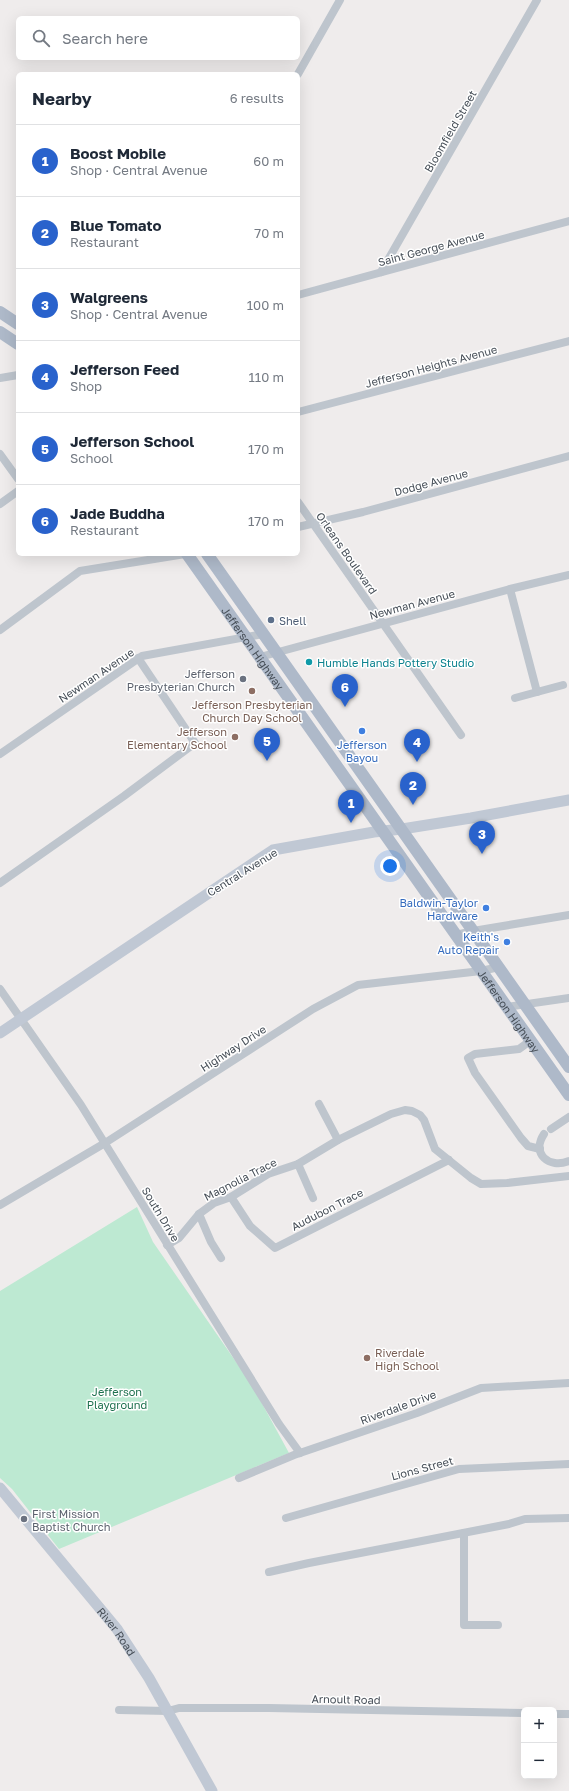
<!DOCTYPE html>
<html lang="en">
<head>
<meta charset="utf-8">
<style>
	body { margin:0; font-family:"Golos Text",sans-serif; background:#f2f2f3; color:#1f2937 }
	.controls { position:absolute; right:12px; bottom:12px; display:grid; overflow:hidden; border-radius:6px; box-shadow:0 4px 16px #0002 }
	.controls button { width:36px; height:36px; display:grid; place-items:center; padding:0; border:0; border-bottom:1px solid #e0e1e3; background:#fff; color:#1f2937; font:20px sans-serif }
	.you { position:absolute; left:390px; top:866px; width:14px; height:14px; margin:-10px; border:3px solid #fff; border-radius:50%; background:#1a73e8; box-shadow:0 0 0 6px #1a73e833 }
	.badge { display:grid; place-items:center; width:26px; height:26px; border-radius:50%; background:#2962cc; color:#fff; font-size:13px; font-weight:700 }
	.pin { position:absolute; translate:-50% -33px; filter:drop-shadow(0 1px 2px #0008) }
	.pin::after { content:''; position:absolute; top:21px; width:14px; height:12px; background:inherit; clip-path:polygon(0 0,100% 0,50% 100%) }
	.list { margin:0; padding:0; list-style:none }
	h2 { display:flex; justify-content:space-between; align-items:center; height:52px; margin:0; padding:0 16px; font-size:17px }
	h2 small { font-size:13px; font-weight:400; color:#747a83 }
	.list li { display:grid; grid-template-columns:26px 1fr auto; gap:12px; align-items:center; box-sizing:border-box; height:72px; padding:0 16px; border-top:1px solid #e0e1e3 }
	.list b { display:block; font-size:15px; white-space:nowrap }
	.list p { margin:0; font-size:13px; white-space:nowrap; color:#747a83 }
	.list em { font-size:13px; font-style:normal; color:#747a83 }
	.icon { flex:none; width:22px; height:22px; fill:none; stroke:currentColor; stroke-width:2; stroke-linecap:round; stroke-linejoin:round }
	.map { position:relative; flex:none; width:569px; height:1791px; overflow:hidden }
	.search { position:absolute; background:#fff; box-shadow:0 4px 16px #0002; left:16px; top:16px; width:284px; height:44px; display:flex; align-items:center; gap:10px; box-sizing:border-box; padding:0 14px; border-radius:6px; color:#747a83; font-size:15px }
	.panel { position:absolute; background:#fff; box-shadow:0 4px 16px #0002; left:16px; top:72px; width:284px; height:484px; border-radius:6px }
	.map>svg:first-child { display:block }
</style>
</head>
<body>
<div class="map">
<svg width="569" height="1791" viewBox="0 0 569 1791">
	<rect width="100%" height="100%" fill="#efecec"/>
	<path fill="#bde9d2" d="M137,1207L153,1242L252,1385L289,1453L59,1549L12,1489L0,1478V1291Z"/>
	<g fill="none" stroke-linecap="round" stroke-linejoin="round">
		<g stroke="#bec5cd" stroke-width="8">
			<path d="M298,74L340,0"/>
			<path d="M381,272L537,0"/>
			<path d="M298,295L569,221"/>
			<path d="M0,378L18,375"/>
			<path d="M298,412L569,341"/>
			<path d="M0,454L18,479"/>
			<path d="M298,502L461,735"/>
			<path d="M0,504L18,491"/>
			<path d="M298,527L363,512L569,456"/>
			<path d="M510,589L537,692L563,685"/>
			<path d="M0,630L80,571L185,554"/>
			<path d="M260,657L510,589L569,575"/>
			<path d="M515,698L537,692"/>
			<path d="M0,754L142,656L263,634"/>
			<path d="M0,883L124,796L195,743L138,658"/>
			<path d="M456,935L473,931L569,915"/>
			<path d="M0,989L81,1105L279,1424L300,1453"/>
			<path d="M506,1007L569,998"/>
			<path d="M530,1041L519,1049L475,1054L468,1058L475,1073L521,1138L528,1146L540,1149"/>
			<path d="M551,1129L569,1117"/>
			<path d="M544,1134C531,1154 549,1169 569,1161"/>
			<path d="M338,1140L391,1114L405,1110L412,1111L420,1115L424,1120L435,1149L471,1178L481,1184L507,1183L569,1176"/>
			<path d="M298,1164L313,1198"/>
			<path d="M231,1197L250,1226L275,1248L449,1160"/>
			<path d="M0,1205L105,1143L313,1009L358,985L481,971L499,967"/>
			<path d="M199,1214L211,1242L221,1258"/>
			<path d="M167,1245L179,1238L199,1214L214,1203L231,1197L268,1174L298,1164L338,1140L319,1104"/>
			<path d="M239,1478L294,1455L417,1413L481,1388L569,1383"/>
			<path d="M286,1518L459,1469L569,1464"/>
			<path d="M464,1533V1625H498"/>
			<path d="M269,1572L309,1563L509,1524L525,1519L569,1518"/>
			<path d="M119,1710L168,1711L179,1708H269L524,1713"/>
			<path d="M554,1714H569"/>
		</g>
		<g stroke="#c0c8d4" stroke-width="11">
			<path d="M0,1033L273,850L374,832L402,829L471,818L569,800"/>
			<path id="s1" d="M0,1488L117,1629L149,1678L212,1791"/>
		</g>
		<g stroke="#aeb9c9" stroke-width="12">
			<path d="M0,312L18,324"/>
			<path d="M0,332L18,344"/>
			<path id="s2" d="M187,554L569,1095"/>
			<path d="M207,554L569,1067"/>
		</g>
	</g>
	<circle fill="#5c6f8a" stroke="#fff" stroke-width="1.5" cx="271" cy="620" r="4"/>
	<circle fill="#0f9aa8" stroke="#fff" stroke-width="1.5" cx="309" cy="662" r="4"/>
	<g fill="#6b7280" stroke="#fff" stroke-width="1.5">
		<circle cx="243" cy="679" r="4"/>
		<circle cx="24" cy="1519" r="4"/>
	</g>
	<g fill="#8d6e63" stroke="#fff" stroke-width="1.5">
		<circle cx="252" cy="691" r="4"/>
		<circle cx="235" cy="737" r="4"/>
		<circle cx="367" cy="1358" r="4"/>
	</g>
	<g fill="#3f7fe0" stroke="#fff" stroke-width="1.5">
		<circle cx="362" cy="731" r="4"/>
		<circle cx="486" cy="908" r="4"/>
		<circle cx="507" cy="942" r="4"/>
	</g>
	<g text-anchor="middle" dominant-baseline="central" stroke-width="3" stroke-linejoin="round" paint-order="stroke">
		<g font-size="11" fill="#464e57" stroke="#fff">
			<text transform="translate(450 131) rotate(-60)">Bloomfield Street</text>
			<text transform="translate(431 248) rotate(-15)">Saint George Avenue</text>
			<text transform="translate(431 366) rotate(-15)">Jefferson Heights Avenue</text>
			<text transform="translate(431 482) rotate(-15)">Dodge Avenue</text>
			<text transform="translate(347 553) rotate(55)">Orleans Boulevard</text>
			<text transform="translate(412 604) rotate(-15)">Newman Avenue</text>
			<text stroke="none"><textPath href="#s2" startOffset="115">Jefferson Highway</textPath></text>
			<text transform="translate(96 675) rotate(-34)">Newman Avenue</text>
			<text transform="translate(242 872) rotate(-32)">Central Avenue</text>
			<text stroke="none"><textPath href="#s2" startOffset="559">Jefferson Highway</textPath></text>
			<text transform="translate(233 1048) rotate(-33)">Highway Drive</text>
			<text transform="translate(240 1179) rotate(-27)">Magnolia Trace</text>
			<text transform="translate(327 1209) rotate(-27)">Audubon Trace</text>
			<text transform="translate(161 1214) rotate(59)">South Drive</text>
			<text transform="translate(398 1407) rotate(-20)">Riverdale Drive</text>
			<text transform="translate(422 1468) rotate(-15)">Lions Street</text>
			<text stroke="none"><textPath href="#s1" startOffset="185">River Road</textPath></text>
			<text transform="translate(346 1699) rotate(1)">Arnoult Road</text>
		</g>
		<g font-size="11" fill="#4e5e75" stroke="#fff" text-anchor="start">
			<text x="279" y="620">Shell</text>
		</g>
		<g font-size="11" fill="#0d838f" stroke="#fff" text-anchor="start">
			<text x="317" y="662">Humble Hands Pottery Studio</text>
		</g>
		<g font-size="11" fill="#5b616d" stroke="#fff" text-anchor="end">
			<text x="235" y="673">Jefferson<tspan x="235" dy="13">Presbyterian Church</tspan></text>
			<text x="32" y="1513" text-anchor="start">First Mission<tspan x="32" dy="13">Baptist Church</tspan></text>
		</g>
		<g font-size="11" fill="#785e54" stroke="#fff">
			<text x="252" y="704">Jefferson Presbyterian<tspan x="252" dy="13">Church Day School</tspan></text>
			<text x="227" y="731" text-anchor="end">Jefferson<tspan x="227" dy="13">Elementary School</tspan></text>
			<text x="375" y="1352" text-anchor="start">Riverdale<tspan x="375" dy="13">High School</tspan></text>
		</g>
		<g font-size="11" fill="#366cbe" stroke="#fff" text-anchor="end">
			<text x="362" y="744" text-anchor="middle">Jefferson<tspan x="362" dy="13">Bayou</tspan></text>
			<text x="478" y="902">Baldwin-Taylor<tspan x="478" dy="13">Hardware</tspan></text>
			<text x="499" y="936">Keith's<tspan x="499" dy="13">Auto Repair</tspan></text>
		</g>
		<g font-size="11" fill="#1e714f" stroke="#fff">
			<text x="117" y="1391">Jefferson<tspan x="117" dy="13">Playground</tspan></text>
		</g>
	</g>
</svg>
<div class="controls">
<button>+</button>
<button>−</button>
</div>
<div class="you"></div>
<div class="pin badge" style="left:351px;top:823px">1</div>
<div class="pin badge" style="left:413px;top:805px">2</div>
<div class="pin badge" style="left:482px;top:854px">3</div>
<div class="pin badge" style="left:417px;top:762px">4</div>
<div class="pin badge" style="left:267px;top:761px">5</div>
<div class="pin badge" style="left:345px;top:707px">6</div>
<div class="search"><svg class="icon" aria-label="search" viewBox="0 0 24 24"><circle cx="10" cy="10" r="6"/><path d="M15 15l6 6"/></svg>Search here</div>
<section class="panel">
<h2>Nearby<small>6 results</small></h2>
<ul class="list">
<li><span class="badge">1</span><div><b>Boost Mobile</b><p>Shop · Central Avenue</p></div><em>60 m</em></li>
<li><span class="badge">2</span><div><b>Blue Tomato</b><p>Restaurant</p></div><em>70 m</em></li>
<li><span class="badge">3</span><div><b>Walgreens</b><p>Shop · Central Avenue</p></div><em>100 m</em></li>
<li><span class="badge">4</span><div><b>Jefferson Feed</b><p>Shop</p></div><em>110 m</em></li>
<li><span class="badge">5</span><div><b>Jefferson School</b><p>School</p></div><em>170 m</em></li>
<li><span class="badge">6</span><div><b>Jade Buddha</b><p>Restaurant</p></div><em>170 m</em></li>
</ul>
</section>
</div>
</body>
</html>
